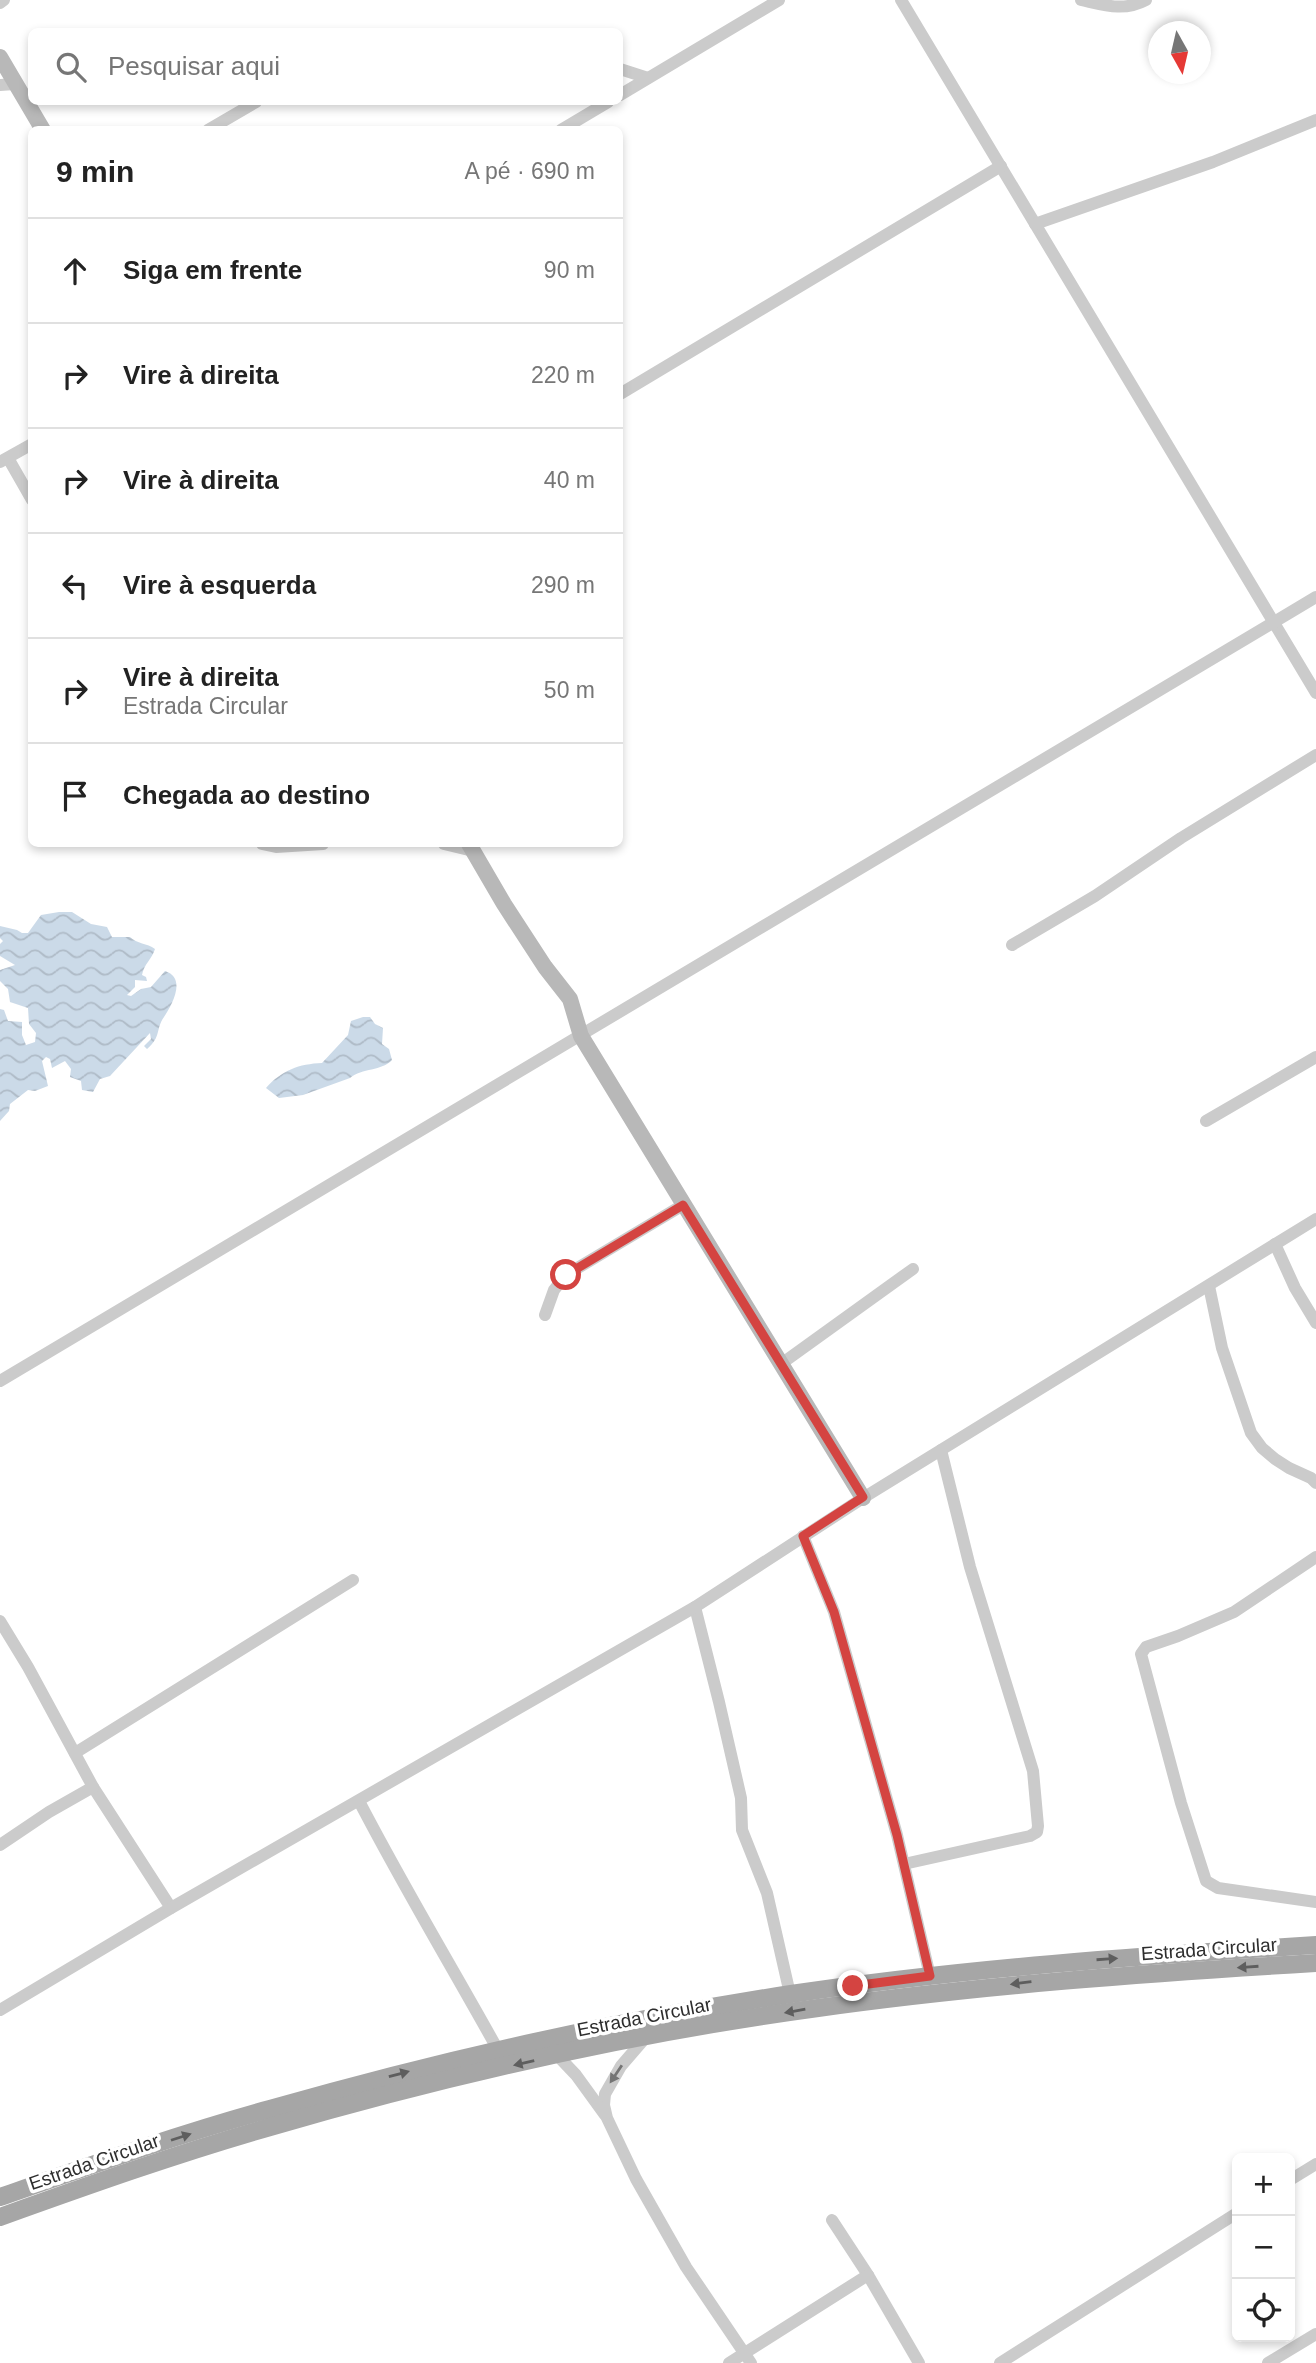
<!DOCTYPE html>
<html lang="pt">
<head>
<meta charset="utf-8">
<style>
	body { margin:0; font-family:Arial,sans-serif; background:#f2f2f2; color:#222 }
	.controls { position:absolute; right:21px; bottom:21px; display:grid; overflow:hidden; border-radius:10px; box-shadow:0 4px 10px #0003 }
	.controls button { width:63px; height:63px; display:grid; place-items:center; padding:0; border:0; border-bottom:2px solid #e0e0e0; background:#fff; color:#222; font:35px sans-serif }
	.compass { position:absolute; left:1148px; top:21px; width:63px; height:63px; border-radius:50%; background:#fff; box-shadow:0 4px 10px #0003; rotate:172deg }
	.stop { position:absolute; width:21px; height:21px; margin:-16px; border:5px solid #d44441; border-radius:50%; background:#fff }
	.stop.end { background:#d44441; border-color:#fff; box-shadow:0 2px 7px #0008 }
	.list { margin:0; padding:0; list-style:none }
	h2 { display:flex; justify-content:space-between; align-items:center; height:91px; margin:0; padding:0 28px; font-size:30px }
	h2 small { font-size:23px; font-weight:400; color:#767676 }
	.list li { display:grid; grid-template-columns:46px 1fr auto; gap:21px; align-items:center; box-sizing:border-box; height:105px; padding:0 28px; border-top:2px solid #e0e0e0 }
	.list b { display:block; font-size:26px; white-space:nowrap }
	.list p { margin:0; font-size:23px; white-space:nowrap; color:#767676 }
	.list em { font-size:23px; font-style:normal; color:#767676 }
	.icon { flex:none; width:38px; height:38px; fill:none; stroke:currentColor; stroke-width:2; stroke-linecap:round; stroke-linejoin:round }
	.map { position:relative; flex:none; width:1316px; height:2363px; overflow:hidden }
	.search { position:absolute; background:#fff; box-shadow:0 4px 10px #0003; left:28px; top:28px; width:595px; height:77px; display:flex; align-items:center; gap:18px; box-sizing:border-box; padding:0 24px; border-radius:10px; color:#767676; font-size:26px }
	.panel { position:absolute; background:#fff; box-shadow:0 4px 10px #0003; left:28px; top:126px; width:595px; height:721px; border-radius:10px }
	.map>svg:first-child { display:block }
</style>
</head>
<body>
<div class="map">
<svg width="1316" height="2363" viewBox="0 0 1316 2363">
	<defs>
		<pattern id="water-waves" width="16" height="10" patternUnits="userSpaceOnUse" patternTransform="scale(1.75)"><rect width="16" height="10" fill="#cbdae8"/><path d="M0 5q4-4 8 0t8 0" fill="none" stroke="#afbbc7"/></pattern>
	</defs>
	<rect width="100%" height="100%" fill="#fff"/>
	<g fill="url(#water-waves)">
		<path d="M59,912H72L91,924L107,927L112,937H130C137,944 147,943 155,949C152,959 144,964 142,975L146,977L147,981L135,980V987L127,995L131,996L141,989L151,987L165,971C187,978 172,1005 164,1017C155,1030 162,1036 147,1049L144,1046L151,1039L150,1033L110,1076L100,1079L93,1092L82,1090L81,1081L70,1077L71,1069L65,1061L52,1068L50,1059L46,1057L42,1061L48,1086L35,1091L28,1090L10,1104L9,1111L0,1121V1009L4,1010L8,1021L22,1022V1035L26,1045L35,1042L36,1033L29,1024L28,1008L10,1002L8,989L0,981V970L15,965L0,956V944L3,941L0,938V926L17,930L22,933H28L41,915Z"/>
		<path d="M363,1017H370L375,1024L383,1028L382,1044L389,1049L392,1060C382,1071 362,1068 350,1078L303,1095L279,1098L266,1088C282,1070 299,1064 322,1063L348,1035L351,1021Z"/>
	</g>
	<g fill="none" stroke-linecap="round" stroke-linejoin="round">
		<g stroke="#cbcbcb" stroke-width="12">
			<path d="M901,0L1316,693"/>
			<path d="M1081,0C1104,5 1124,12 1146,0"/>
			<path d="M0,3L4,0"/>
			<path d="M620,69L648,78"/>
			<path d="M0,85L15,84"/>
			<path d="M620,95L779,0"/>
			<path d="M208,130L256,102"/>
			<path d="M561,130L608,102"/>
			<path d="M1035,224L1213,162L1316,120"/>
			<path d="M620,394L1001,166"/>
			<path d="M8,458L32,500"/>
			<path d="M0,462L32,444"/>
			<path d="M262,844L276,847L323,844"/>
			<path d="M444,844L473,851"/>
			<path d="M1012,945L1095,896L1181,838L1316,755"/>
			<path d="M1206,1121L1316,1057"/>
			<path d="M1275,1244L1295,1288L1316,1323"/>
			<path d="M1209,1286L1222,1348L1251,1433L1262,1448L1275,1459L1289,1468L1311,1478L1316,1483"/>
			<path d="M545,1315L554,1290L566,1275L683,1205"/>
			<path d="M781,1364L913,1269"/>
			<path d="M0,1381L1316,597"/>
			<path d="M803,1536L834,1612L897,1835L930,1976"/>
			<path d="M1316,1557L1234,1612L1178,1636L1146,1647L1141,1654L1181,1803L1206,1881L1218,1888L1316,1902"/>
			<path d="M695,1607L719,1702L741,1798L742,1830L767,1893L790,1994"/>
			<path d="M0,1621L28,1667L93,1787L171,1908"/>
			<path d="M75,1753L353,1580"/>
			<path d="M359,1801C403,1886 452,1967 498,2050"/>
			<path d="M0,1845L49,1812L93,1787"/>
			<path d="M904,1864L1030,1836L1037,1832L1038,1826L1033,1771L970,1567L941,1450"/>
			<path d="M0,2010L171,1908L695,1607L863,1498L1316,1219"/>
			<path d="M646,2037L621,2066L605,2094L604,2105L607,2118L636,2179L686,2267L751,2363"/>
			<path d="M557,2055L576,2075L605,2115"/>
			<path d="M1290,2180L1316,2164"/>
			<path d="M832,2220L868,2275L919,2363"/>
			<path d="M729,2363L868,2275"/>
			<path d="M1000,2363L1237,2213"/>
			<path d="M1268,2363L1316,2334"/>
		</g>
		<g stroke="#b8b8b8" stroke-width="16">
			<path d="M0,57L43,130"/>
			<path d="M469,844L504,904L545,967L570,999L581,1036L863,1498"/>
		</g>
		<g stroke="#a6a6a6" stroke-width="18">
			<path d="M0,2197C89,2166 179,2134 270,2109C441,2060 615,2021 791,1994C965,1968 1140,1956 1316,1945"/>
			<path d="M0,2217C89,2185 179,2153 270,2127C449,2075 633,2033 818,2008C983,1985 1149,1973 1316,1963"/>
		</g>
	</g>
	<defs><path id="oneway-solid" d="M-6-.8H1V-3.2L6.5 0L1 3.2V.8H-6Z" transform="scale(1.75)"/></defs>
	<g fill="#5e5e5e">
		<use href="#oneway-solid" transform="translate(1107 1959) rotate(-4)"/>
		<use href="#oneway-solid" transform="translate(1248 1967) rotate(176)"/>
		<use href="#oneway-solid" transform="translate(1021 1983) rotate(173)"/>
		<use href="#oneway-solid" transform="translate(795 2011) rotate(170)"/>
		<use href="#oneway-solid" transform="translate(524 2063) rotate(167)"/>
		<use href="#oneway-solid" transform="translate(399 2074) rotate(-15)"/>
		<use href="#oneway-solid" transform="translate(181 2137) rotate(-18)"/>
	</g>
	<use fill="#757575" href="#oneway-solid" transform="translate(616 2074) rotate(124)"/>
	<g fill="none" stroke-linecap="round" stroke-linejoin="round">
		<path stroke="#d44441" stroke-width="9" d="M566,1275L683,1205L863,1497L803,1536L834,1612L897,1835L930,1976L853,1986"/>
	</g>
	<g text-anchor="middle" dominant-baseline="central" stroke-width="7" stroke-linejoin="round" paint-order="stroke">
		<g font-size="19" fill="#2e2e2e" stroke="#fff">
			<text transform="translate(1209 1949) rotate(-4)">Estrada Circular</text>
			<text transform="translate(644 2017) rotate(-11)">Estrada Circular</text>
			<text transform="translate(94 2162) rotate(-19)">Estrada Circular</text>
		</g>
	</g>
</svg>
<div class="controls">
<button>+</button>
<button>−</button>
<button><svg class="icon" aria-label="locate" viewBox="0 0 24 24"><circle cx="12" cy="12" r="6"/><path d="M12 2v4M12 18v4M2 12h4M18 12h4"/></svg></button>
</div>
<svg class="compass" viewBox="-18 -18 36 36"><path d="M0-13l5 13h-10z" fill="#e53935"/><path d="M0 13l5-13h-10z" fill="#767676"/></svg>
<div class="stop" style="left:566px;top:1275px"></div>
<div class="stop end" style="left:853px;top:1986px"></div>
<div class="search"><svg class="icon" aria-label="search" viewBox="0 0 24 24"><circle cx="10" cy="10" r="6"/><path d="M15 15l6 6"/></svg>Pesquisar aqui</div>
<section class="panel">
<h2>9 min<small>A pé · 690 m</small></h2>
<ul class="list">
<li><svg class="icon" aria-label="ahead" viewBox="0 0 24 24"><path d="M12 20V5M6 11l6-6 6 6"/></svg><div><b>Siga em frente</b></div><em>90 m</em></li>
<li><svg class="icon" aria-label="right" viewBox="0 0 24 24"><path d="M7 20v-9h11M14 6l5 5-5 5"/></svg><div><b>Vire à direita</b></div><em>220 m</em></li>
<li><svg class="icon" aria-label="right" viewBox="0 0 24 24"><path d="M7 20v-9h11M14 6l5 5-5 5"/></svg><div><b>Vire à direita</b></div><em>40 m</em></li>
<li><svg class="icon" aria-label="left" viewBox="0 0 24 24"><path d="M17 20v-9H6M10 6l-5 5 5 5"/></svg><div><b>Vire à esquerda</b></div><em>290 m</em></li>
<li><svg class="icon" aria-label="right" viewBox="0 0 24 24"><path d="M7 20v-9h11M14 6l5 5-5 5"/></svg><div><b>Vire à direita</b><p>Estrada Circular</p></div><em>50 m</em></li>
<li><svg class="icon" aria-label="arrive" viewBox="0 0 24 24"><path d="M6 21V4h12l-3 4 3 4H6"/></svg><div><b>Chegada ao destino</b></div></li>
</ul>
</section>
</div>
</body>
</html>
